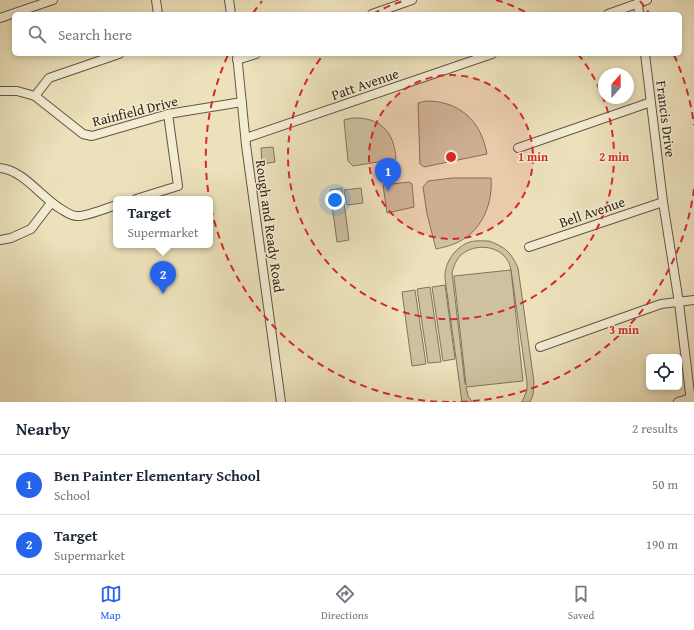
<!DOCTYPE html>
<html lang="en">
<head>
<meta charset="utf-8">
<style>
	body { margin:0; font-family:"Gentium Book Plus",serif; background:#f6f6f7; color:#1f2937 }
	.controls { position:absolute; right:12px; bottom:12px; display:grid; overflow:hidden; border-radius:6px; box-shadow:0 2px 6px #0003 }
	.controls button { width:36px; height:36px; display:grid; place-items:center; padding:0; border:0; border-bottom:1px solid #e0e1e3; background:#fff; color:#1f2937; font:20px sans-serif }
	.compass { position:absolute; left:598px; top:68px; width:36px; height:36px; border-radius:50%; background:#fff; box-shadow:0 2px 6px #0003; rotate:21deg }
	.you { position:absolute; left:335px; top:200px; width:14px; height:14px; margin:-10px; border:3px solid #fff; border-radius:50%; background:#1a73e8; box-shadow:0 0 0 6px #1a73e833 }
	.badge { display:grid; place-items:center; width:26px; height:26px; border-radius:50%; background:#2563eb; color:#fff; font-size:13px; font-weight:700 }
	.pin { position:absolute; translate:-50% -33px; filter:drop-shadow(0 1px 2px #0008) }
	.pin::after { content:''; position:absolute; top:21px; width:14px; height:12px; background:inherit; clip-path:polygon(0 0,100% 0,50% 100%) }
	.popup { position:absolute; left:113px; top:196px; width:100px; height:52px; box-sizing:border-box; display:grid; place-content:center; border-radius:6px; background:#fff; filter:drop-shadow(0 1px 3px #0005); font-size:13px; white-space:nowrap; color:#747a83 }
	.popup b { font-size:15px; color:#1f2937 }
	.popup::after { content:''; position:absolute; left:50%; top:100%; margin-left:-8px; border:8px solid transparent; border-top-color:#fff }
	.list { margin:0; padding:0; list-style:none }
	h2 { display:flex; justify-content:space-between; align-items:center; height:52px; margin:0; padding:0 16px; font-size:17px }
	h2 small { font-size:13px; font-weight:400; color:#747a83 }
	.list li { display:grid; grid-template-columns:26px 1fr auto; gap:12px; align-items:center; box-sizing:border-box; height:60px; padding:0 16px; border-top:1px solid #e0e1e3 }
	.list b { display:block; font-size:15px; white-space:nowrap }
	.list p { margin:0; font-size:13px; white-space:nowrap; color:#747a83 }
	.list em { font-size:13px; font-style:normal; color:#747a83 }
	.icon { flex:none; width:22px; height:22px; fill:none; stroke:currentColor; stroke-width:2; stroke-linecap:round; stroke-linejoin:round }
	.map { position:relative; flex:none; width:694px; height:402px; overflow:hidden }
	.search { position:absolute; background:#fff; box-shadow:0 2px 6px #0003; left:12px; right:12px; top:12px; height:44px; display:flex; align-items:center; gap:10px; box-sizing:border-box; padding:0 14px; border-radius:6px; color:#747a83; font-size:15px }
	.sheet { height:172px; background:#fff }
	nav { display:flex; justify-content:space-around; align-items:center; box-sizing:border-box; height:56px; border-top:1px solid #e0e1e3; background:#fff; font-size:11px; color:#747a83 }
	nav a { display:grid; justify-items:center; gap:2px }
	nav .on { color:#2563eb }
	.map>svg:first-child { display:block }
</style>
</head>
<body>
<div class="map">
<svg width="694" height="402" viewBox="0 0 694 402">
	<rect width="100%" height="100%" fill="#ece1bb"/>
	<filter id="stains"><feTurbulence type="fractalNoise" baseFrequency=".005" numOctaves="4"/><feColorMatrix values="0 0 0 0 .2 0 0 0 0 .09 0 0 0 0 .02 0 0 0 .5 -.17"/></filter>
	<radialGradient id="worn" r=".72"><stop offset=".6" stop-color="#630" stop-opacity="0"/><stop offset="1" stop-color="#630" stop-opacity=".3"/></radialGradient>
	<g fill="#cdc1a0" stroke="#80745e">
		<path d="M426,101C460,101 481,121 487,154L424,167L420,164L418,103Z"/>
		<path d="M352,118C380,117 394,131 396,159L353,166L348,161L344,120Z"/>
		<path d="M273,147L275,162L262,164L261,148Z"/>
		<path d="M452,178H491C493,202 483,228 462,240C454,245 445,247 436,249L427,214L423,187L428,181Z"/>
		<path d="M409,182L412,184L414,207L387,213L383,185Z"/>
		<path d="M342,188L349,240L337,242L330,190Z"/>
		<path d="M361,188L363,203L347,205L344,190Z"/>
		<path d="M489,241C505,247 511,252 518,268L534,382L533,395L530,402H522L527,390V382L511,270C510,267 510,264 508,261C499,245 474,243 461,255C456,260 454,266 452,272L465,384L466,385L454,276L511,270L523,381L466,387L468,396L472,402H462L445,278C444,264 454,249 467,243C474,240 482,241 489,241Z"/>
		<path d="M445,285L455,359L443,361L432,287Z"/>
		<path d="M430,287L441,362L428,363L417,289Z"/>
		<path d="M415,290L426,364L412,366L402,292Z"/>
	</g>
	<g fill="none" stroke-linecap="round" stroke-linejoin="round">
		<defs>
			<g id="minor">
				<path d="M156,0L158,14"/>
				<path d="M229,0L231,14"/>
				<path d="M638,4L639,14"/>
				<path d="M372,14L412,0"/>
				<path d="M608,14L647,0"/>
				<path d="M0,18L53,0"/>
				<path d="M237,54L246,145L281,402"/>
				<path d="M645,54L663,202L679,303L691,402"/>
				<path d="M237,60L256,54"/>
				<path d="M0,91H17L35,96L83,134L92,136L168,114L242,102"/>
				<path d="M35,96L49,78L119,54"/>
				<path d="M246,138L492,54"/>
				<path d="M518,148L651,102"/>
				<path d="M0,168C23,170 41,197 61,209C66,212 71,216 77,216C85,217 107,208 116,205"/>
				<path d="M136,199L178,186L168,114"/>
				<path d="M0,240L11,238L31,229L51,203"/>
				<path d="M529,247L663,202"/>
				<path d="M540,347L661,304L694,300"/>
				<path d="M678,402L694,397"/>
			</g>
		</defs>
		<use href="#minor" stroke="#615643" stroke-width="10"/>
		<use href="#minor" stroke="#f3ecd3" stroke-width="8"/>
	</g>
	<circle cx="451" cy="157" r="82" fill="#d62828" fill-opacity=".12"/>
	<g fill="none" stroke="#d62828" stroke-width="2" stroke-dasharray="7 5">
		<circle cx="451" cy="157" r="82"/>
		<path d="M373 14A163 163 0 0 1 406 0M496 0A163 163 0 0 1 529 14M578 54A163 163 0 1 1 324 54"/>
		<path d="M694 189A245 245 0 0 1 453 402M449 402A245 245 0 0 1 228 55M253 13A245 245 0 0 1 262 1M640 1A245 245 0 0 1 649 13M674 55A245 245 0 0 1 694 125"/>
	</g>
	<g text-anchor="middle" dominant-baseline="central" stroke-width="3" stroke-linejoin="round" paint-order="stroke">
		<g font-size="14" fill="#33271b" stroke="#f3ecd3">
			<text transform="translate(365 84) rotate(-19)">Patt Avenue</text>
			<text transform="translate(135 111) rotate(-14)">Rainfield Drive</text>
			<text transform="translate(666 119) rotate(83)">Francis Drive</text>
			<text transform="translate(592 212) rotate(-19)">Bell Avenue</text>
			<text transform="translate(270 226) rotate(82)">Rough and Ready Road</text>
		</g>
	</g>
	<circle cx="451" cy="157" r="6" fill="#d62828" stroke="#f3ecd3" stroke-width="2"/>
	<g font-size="12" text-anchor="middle" font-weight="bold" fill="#d62828" stroke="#f3ecd3" stroke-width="3" stroke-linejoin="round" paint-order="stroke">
		<text x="533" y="161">1 min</text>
		<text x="614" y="161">2 min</text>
		<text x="624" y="334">3 min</text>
	</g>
	<rect width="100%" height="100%" filter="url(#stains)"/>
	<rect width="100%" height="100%" fill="url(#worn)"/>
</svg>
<div class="controls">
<button><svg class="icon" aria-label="locate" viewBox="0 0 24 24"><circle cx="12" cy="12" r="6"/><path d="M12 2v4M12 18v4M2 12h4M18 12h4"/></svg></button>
</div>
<svg class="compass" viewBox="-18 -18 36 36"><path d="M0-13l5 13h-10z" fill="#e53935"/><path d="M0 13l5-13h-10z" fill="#747a83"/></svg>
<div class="you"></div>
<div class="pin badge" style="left:388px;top:191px">1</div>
<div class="pin badge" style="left:163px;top:294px">2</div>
<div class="popup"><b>Target</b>Supermarket</div>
<div class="search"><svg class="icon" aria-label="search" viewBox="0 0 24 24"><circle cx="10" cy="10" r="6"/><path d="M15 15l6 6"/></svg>Search here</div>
</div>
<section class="sheet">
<h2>Nearby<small>2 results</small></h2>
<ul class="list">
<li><span class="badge">1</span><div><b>Ben Painter Elementary School</b><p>School</p></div><em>50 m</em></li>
<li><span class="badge">2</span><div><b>Target</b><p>Supermarket</p></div><em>190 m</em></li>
</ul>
</section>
<nav>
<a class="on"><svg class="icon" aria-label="map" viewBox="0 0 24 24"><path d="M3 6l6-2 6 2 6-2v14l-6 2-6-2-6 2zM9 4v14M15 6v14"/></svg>Map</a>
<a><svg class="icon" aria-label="directions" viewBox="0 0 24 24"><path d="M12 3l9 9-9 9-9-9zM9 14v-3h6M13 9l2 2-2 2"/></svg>Directions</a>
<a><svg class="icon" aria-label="saved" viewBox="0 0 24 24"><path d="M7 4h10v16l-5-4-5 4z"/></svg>Saved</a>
</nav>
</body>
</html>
